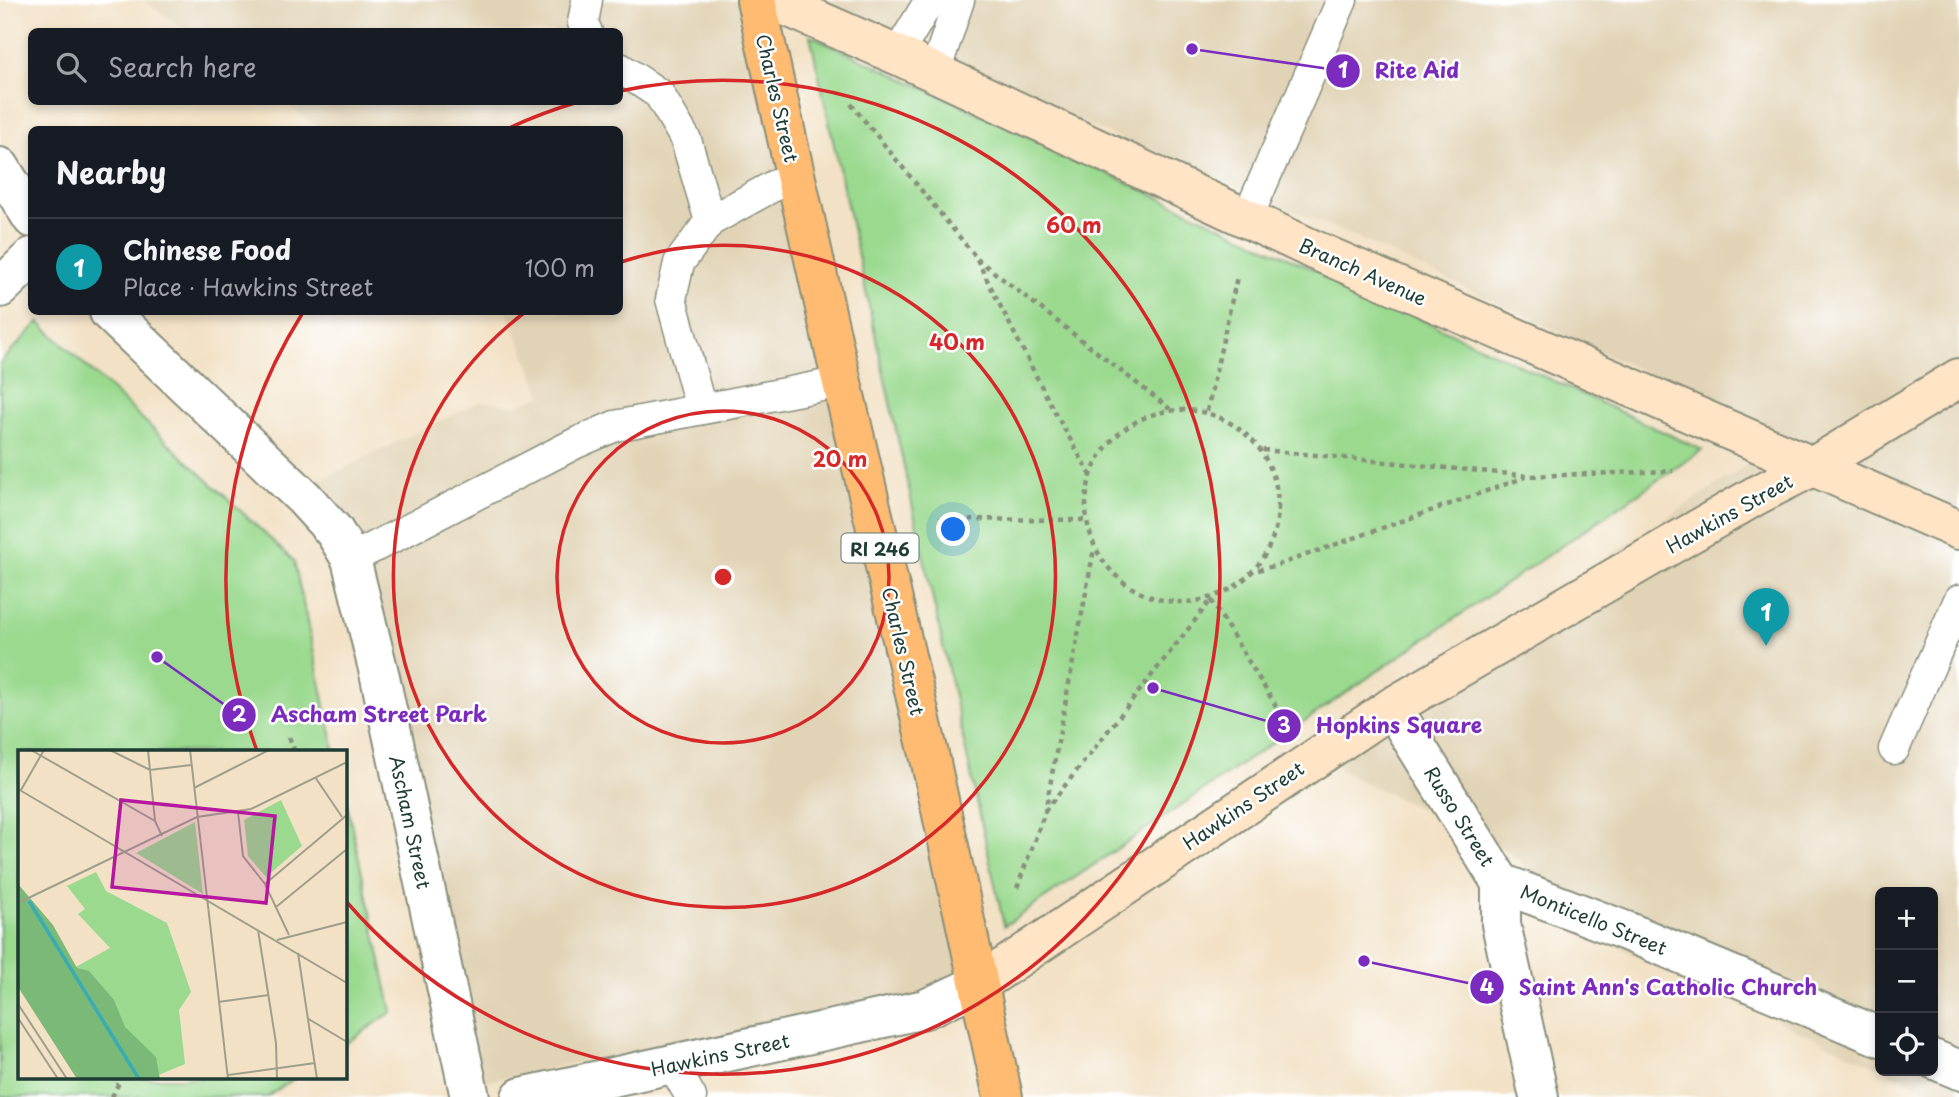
<!DOCTYPE html>
<html lang="en">
<head>
<meta charset="utf-8">
<style>
	body { margin:0; font-family:"Playpen Sans",sans-serif; background:#242831; color:#f1f3f6 }
	.controls { position:absolute; right:21px; bottom:21px; display:grid; overflow:hidden; border-radius:10px; box-shadow:0 4px 10px #0003 }
	.controls button { width:63px; height:63px; display:grid; place-items:center; padding:0; border:0; border-bottom:2px solid #363941; background:#171b24; color:#f1f3f6; font:35px sans-serif }
	.you { position:absolute; left:954px; top:530px; width:24px; height:24px; margin:-18px; border:5px solid #fff; border-radius:50%; background:#1a73e8; box-shadow:0 0 0 10px #1a73e833 }
	.badge { display:grid; place-items:center; width:46px; height:46px; border-radius:50%; background:#7c3aed; color:#fff; font-size:23px; font-weight:700 }
	.pin { position:absolute; translate:-50% -58px; filter:drop-shadow(0 2px 4px #0008) }
	.pin::after { content:''; position:absolute; top:37px; width:24px; height:21px; background:inherit; clip-path:polygon(0 0,100% 0,50% 100%) }
	.list { margin:0; padding:0; list-style:none }
	h2 { display:flex; justify-content:space-between; align-items:center; height:91px; margin:0; padding:0 28px; font-size:30px }
	h2 small { font-size:23px; font-weight:400; color:#9ea1a6 }
	.list li { display:grid; grid-template-columns:46px 1fr auto; gap:21px; align-items:center; box-sizing:border-box; height:98px; padding:0 28px; border-top:2px solid #363941 }
	.list b { display:block; font-size:26px; white-space:nowrap }
	.list p { margin:0; font-size:23px; white-space:nowrap; color:#9ea1a6 }
	.list em { font-size:23px; font-style:normal; color:#9ea1a6 }
	.icon { flex:none; width:38px; height:38px; fill:none; stroke:currentColor; stroke-width:2; stroke-linecap:round; stroke-linejoin:round }
	.map { position:relative; flex:none; width:1959px; height:1097px; overflow:hidden }
	.search { position:absolute; background:#171b24; box-shadow:0 4px 10px #0003; left:28px; top:28px; width:595px; height:77px; display:flex; align-items:center; gap:18px; box-sizing:border-box; padding:0 24px; border-radius:10px; color:#9ea1a6; font-size:26px }
	.panel { position:absolute; background:#171b24; box-shadow:0 4px 10px #0003; left:28px; top:126px; width:595px; height:189px; border-radius:10px }
	.map>svg:first-child { display:block }
</style>
</head>
<body>
<div class="map">
<svg width="1959" height="1097" viewBox="0 0 1959 1097">
	<rect width="100%" height="100%" fill="#fff"/>
	<filter id="ink" filterUnits="userSpaceOnUse"><feTurbulence type="fractalNoise" baseFrequency=".0143" numOctaves="2"/><feDisplacementMap in="SourceGraphic" scale="14" xChannelSelector="R" yChannelSelector="G"/><feConvolveMatrix kernelMatrix="1 2 1 2 8 2 1 2 1" color-interpolation-filters="sRGB"/></filter>
	<filter id="wash" filterUnits="userSpaceOnUse"><feTurbulence type="fractalNoise" baseFrequency=".00686" numOctaves="4" result="noise"/><feDisplacementMap in="SourceGraphic" scale="28" xChannelSelector="R" yChannelSelector="G"/><feGaussianBlur stdDeviation="1.57" result="paint"/><feColorMatrix in="noise" values="0 0 0 0 0 0 0 0 0 0 0 0 0 0 0 0 0 1.4 0 .05"/><feComposite in="paint" operator="in"/></filter>
	<g filter="url(#wash)">
		<rect width="100%" height="100%" fill="#f2e1c5"/>
		<g fill="#e1d3b5">
			<path d="M143,0H754L980,993L593,1059L475,1084L312,484L481,401L515,406L542,395L507,312H620V130L321,129L283,102H620V32L187,31Z"/>
			<path d="M816,0H1959V1097H1944L1886,1071H1933V892H1880V1068L1520,902L1525,865L1507,851L1341,771L1331,758L1386,711L1607,557L1772,449L1777,434L1358,238L909,49Z"/>
		</g>
		<g fill="#9ad98e" stroke="#5c8b61" stroke-width="2">
			<path d="M810,35L1702,450L1004,926Z"/>
			<path d="M39,322L294,561L335,752H19V1078H295L267,1097H0V363Z"/>
			<path d="M345,795L392,1012L345,1044Z"/>
		</g>
	</g>
	<g filter="url(#ink)">
		<g fill="none" stroke-linecap="round" stroke-linejoin="round">
			<defs>
				<g id="lane">
					<path d="M587,32L583,23L587,0"/>
					<path d="M897,55L930,0"/>
					<path d="M620,68L659,94L686,140L710,221"/>
					<path d="M935,72L959,0"/>
					<path d="M1247,219L1342,0"/>
					<path d="M701,409L671,299L679,263L710,221L795,174"/>
					<path d="M351,559L576,443L615,426L842,382"/>
					<path d="M1894,749L1959,600"/>
					<path d="M672,1064L691,1097"/>
				</g>
				<g id="street">
					<path d="M0,167L32,218"/>
					<path d="M0,288L32,257"/>
					<path d="M109,312L304,498L334,531L351,559L380,677L470,1097"/>
					<path d="M1392,707L1501,883V924L1539,1097"/>
					<path d="M1501,883L1626,931L1880,1037"/>
					<path d="M1933,1059L1959,1070"/>
					<path d="M521,1097L925,1009L979,984"/>
				</g>
				<g id="secondary">
					<path d="M772,0L897,55L1312,249L1959,530"/>
					<path d="M979,984L1392,707L1755,496L1814,466L1959,378"/>
				</g>
				<path id="primary" d="M756,0L836,357L931,763L1003,1097"/>
			</defs>
			<use href="#lane" stroke="#888f7c" stroke-width="33"/>
			<use href="#street" stroke="#888f7c" stroke-width="42"/>
			<use href="#secondary" stroke="#888f7c" stroke-width="42"/>
			<use href="#primary" stroke="#888f7c" stroke-width="42"/>
			<g stroke="#888f7c" stroke-width="4.5" stroke-dasharray="5 5" stroke-linecap="butt">
				<path d="M851,104L975,256L1053,409L1090,474"/>
				<path d="M977,259L1170,409"/>
				<circle cx="1182" cy="506" r="96"/>
				<path d="M1207,411L1237,277"/>
				<path d="M1263,450L1530,476L1673,471"/>
				<path d="M939,519L1085,520"/>
				<path d="M1258,570L1278,565L1526,477"/>
				<path d="M1211,600L1284,719"/>
				<path d="M289,737L295,752"/>
				<path d="M1045,811L1211,600"/>
				<path d="M1017,888L1045,812L1094,549"/>
				<path d="M112,1097L121,1078"/>
			</g>
			<use href="#lane" stroke="#fff" stroke-width="30"/>
			<use href="#street" stroke="#fff" stroke-width="38"/>
			<use href="#secondary" stroke="#ffe4c6" stroke-width="38"/>
			<use href="#primary" stroke="#febb71" stroke-width="38"/>
		</g>
	</g>
	<g fill="none" stroke="#d62828" stroke-width="3.5">
		<circle cx="723" cy="577" r="166"/>
		<path d="M621 262A331 331 0 1 1 524 313"/>
		<path d="M257 751A497 497 0 0 1 302 314M509 128A497 497 0 0 1 578 102M620 91A497 497 0 1 1 345 900"/>
	</g>
	<g text-anchor="middle" dominant-baseline="central" stroke-width="5" stroke-linejoin="round" paint-order="stroke">
		<rect fill="#fff" stroke="#627771" stroke-width="2" x="841.5" y="533.5" width="77" height="29" rx="5"/>
		<g font-size="18" font-weight="bold" fill="#1f3d34">
			<text x="880" y="548">RI 246</text>
		</g>
		<g font-size="19" fill="#1f3d34" stroke="#fff">
			<text transform="translate(778 98) rotate(77)">Charles Street</text>
			<text transform="translate(1363 271) rotate(24)">Branch Avenue</text>
			<text transform="translate(1729 513) rotate(-29)">Hawkins Street</text>
			<text transform="translate(904 651) rotate(77)">Charles Street</text>
			<text transform="translate(1243 805) rotate(-34)">Hawkins Street</text>
			<text transform="translate(1460 816) rotate(58)">Russo Street</text>
			<text transform="translate(411 822) rotate(78)">Ascham Street</text>
			<text transform="translate(1594 919) rotate(22)">Monticello Street</text>
			<text transform="translate(720 1054) rotate(-12)">Hawkins Street</text>
		</g>
	</g>
	<g transform="translate(18 750)">
		<rect width="329" height="329" fill="#f2e1c5"/>
		<path d="M263,50L284,96L248,127L230,106L226,70ZM177,72L185,144L118,103ZM78,122L88,141L149,173L173,242L161,260L167,314L131,329L47,223L92,198L60,164L67,159L49,136Z" fill="#9ad98e"/>
		<path d="M0,134L35,175L59,218L71,221L96,250L107,277L138,307L142,329H59L0,237Z" fill="#7bb979"/>
		<path fill="none" stroke="#39abb3" stroke-width="3.5" d="M11,151L121,329"/>
		<path fill="none" stroke="#9e9f8b" stroke-width="2" d="M13,0L137,71M92,0L132,20L173,15M130,0L137,71L144,86M172,0L210,329M297,27L324,67M176,38L251,0M0,39L329,233M3,40L26,0M220,62L225,106L247,134L271,185M247,134L329,65M0,153L179,67L233,59L329,12M258,157L329,99M240,180L258,293L259,329M259,190L329,172M280,203L299,329M200,252L251,245M0,254L49,329M0,268L40,329M289,268L329,292M210,325L297,313"/>
		<path fill="#b5179e" fill-opacity="0.15" stroke="#b5179e" stroke-width="3.5" d="M103,50L257,66L248,153L94,137Z"/>
		<rect width="329" height="329" fill="none" stroke="#1f3d34" stroke-width="3.5"/>
	</g>
	<circle cx="723" cy="577" r="10" fill="#d62828" stroke="#fff" stroke-width="3.5"/>
	<g font-size="21" text-anchor="middle" font-weight="bold" fill="#d62828" stroke="#fff" stroke-width="5" stroke-linejoin="round" paint-order="stroke">
		<text x="1074" y="233">60 m</text>
		<text x="957" y="350">40 m</text>
		<text x="840" y="467">20 m</text>
	</g>
	<path fill="none" stroke="#7b2cbf" stroke-width="2.5" d="M1192 49L1343 71M157 657L239 715M1153 688L1284 726M1364 961L1487 987"/>
	<g fill="#7b2cbf" stroke="#fff" stroke-width="2.5">
		<circle cx="1192" cy="49" r="7"/>
		<circle cx="157" cy="657" r="7"/>
		<circle cx="1153" cy="688" r="7"/>
		<circle cx="1364" cy="961" r="7"/>
		<circle cx="1343" cy="71" r="18"/>
		<circle cx="239" cy="715" r="18"/>
		<circle cx="1284" cy="726" r="18"/>
		<circle cx="1487" cy="987" r="18"/>
	</g>
	<g font-size="21" text-anchor="middle" font-weight="bold" fill="#fff">
		<text x="1343" y="78">1</text>
		<text x="239" y="722">2</text>
		<text x="1284" y="733">3</text>
		<text x="1487" y="995">4</text>
	</g>
	<g font-size="21" text-anchor="middle" font-weight="bold" fill="#7b2cbf" stroke="#fff" stroke-width="5" stroke-linejoin="round" paint-order="stroke">
		<text x="1417" y="78">Rite Aid</text>
		<text x="379" y="722">Ascham Street Park</text>
		<text x="1399" y="733">Hopkins Square</text>
		<text x="1668" y="995">Saint Ann's Catholic Church</text>
	</g>
</svg>
<div class="controls">
<button>+</button>
<button>−</button>
<button><svg class="icon" aria-label="locate" viewBox="0 0 24 24"><circle cx="12" cy="12" r="6"/><path d="M12 2v4M12 18v4M2 12h4M18 12h4"/></svg></button>
</div>
<div class="you"></div>
<div class="pin badge" style="left:1766px;top:646px;background:#0f9aa8">1</div>
<div class="search"><svg class="icon" aria-label="search" viewBox="0 0 24 24"><circle cx="10" cy="10" r="6"/><path d="M15 15l6 6"/></svg>Search here</div>
<section class="panel">
<h2>Nearby<small></small></h2>
<ul class="list">
<li><span class="badge" style="background:#0f9aa8">1</span><div><b>Chinese Food</b><p>Place · Hawkins Street</p></div><em>100 m</em></li>
</ul>
</section>
</div>
</body>
</html>
